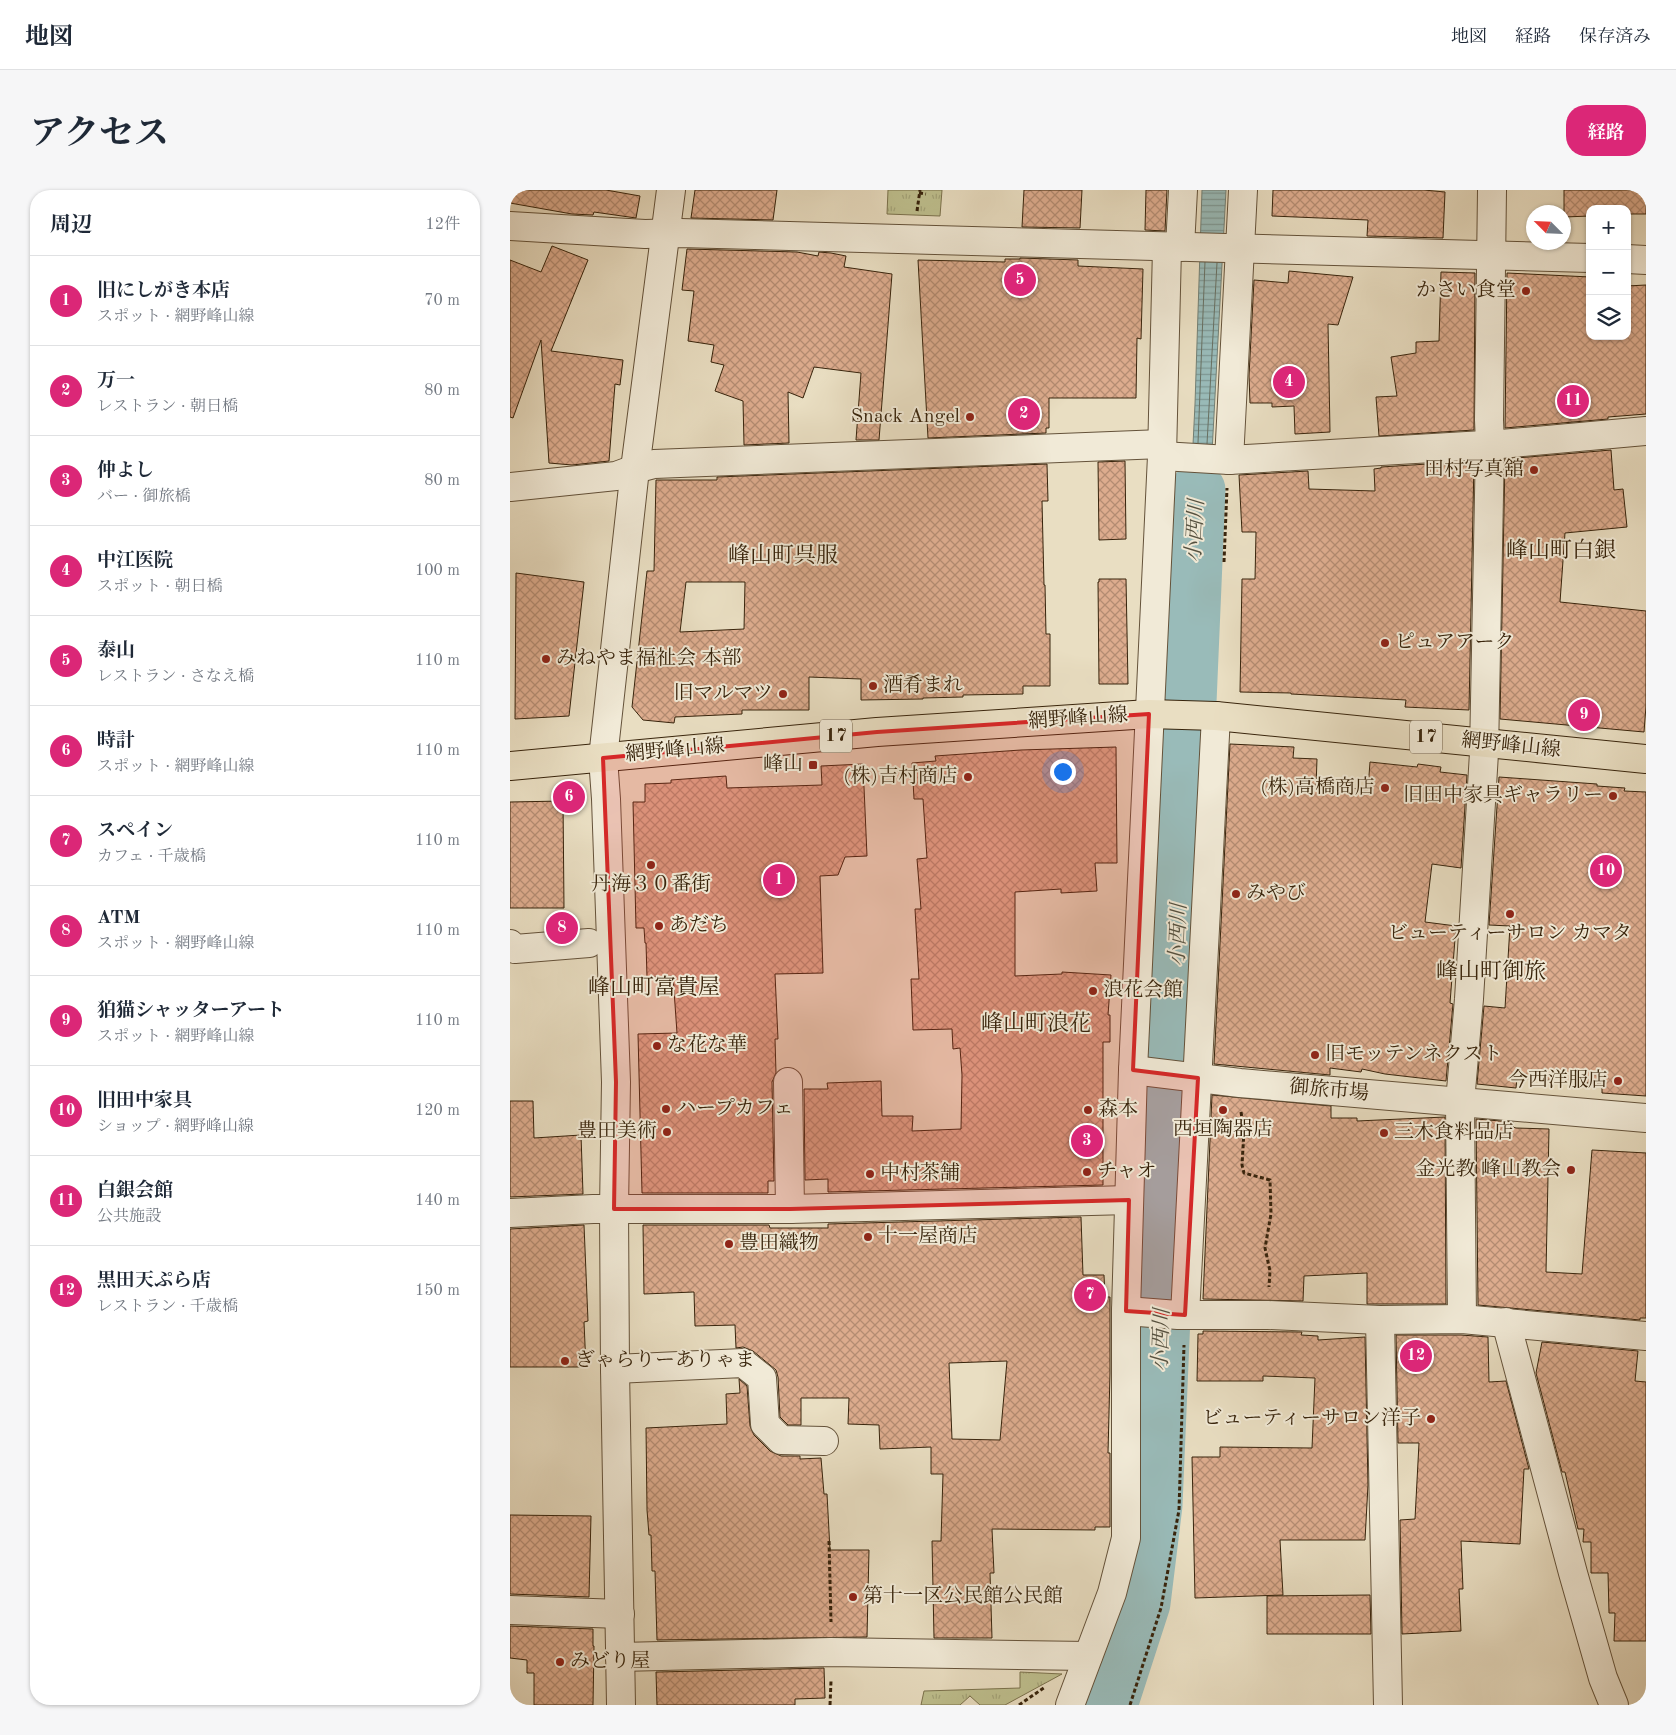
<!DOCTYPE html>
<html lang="ja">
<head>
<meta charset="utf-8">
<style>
	body { margin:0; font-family:"Old Standard TT","Noto Serif JP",serif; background:#f6f6f7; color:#1f2937 }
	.controls { position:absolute; right:15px; top:15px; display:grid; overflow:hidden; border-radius:10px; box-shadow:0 1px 4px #0004 }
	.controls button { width:45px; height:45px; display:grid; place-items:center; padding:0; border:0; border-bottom:1px solid #e0e1e3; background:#fff; color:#1f2937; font:25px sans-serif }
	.compass { position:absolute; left:1016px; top:15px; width:45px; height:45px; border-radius:50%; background:#fff; box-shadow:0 1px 4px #0004; rotate:294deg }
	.you { position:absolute; left:552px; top:581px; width:18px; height:18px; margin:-12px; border:4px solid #fff; border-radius:50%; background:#1a73e8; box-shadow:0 0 0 8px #1a73e833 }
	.badge { display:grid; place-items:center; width:32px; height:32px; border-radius:50%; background:#db2777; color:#fff; font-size:16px; font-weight:700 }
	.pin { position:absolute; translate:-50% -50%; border:2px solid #fff; box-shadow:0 1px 5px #0006 }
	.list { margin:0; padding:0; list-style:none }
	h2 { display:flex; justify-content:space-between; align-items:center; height:65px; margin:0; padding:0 20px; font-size:21px }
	h2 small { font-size:16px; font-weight:400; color:#747a83 }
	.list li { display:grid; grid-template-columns:32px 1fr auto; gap:15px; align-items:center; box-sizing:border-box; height:90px; padding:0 20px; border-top:1px solid #e0e1e3 }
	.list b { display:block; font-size:19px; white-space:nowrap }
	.list p { margin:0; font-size:16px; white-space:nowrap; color:#747a83 }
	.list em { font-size:16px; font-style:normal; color:#747a83 }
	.icon { flex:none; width:28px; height:28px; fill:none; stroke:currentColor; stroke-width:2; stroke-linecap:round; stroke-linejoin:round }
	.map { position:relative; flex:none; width:1136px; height:1515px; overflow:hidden; border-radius:20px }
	header { display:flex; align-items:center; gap:30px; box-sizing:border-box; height:70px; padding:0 25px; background:#fff; border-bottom:1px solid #e0e1e3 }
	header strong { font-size:24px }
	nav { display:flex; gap:28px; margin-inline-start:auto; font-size:18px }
	.intro { display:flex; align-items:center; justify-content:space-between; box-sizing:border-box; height:120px; padding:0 30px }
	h1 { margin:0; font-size:35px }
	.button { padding:12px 22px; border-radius:20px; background:#db2777; color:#fff; font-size:18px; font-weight:700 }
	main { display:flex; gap:30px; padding:0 30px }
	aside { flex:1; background:#fff; border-radius:20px; box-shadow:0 1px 4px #0004 }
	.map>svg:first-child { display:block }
</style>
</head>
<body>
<header>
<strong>地図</strong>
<nav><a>地図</a><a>経路</a><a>保存済み</a></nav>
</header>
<div class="intro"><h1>アクセス</h1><a class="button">経路</a></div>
<main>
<aside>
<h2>周辺<small>12件</small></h2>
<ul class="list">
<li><span class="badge">1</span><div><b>旧にしがき本店</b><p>スポット · 網野峰山線</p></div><em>70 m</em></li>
<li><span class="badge">2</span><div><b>万一</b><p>レストラン · 朝日橋</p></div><em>80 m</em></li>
<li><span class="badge">3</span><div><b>仲よし</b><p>バー · 御旅橋</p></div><em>80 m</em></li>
<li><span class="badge">4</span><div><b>中江医院</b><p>スポット · 朝日橋</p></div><em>100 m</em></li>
<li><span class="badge">5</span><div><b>泰山</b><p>レストラン · さなえ橋</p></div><em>110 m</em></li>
<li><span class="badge">6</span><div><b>時計</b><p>スポット · 網野峰山線</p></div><em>110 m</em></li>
<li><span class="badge">7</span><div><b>スペイン</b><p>カフェ · 千歳橋</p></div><em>110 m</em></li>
<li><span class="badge">8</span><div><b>ATM</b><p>スポット · 網野峰山線</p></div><em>110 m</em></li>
<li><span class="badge">9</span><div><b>狛猫シャッターアート</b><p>スポット · 網野峰山線</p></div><em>110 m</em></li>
<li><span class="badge">10</span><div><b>旧田中家具</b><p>ショップ · 網野峰山線</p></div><em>120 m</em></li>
<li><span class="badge">11</span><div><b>白銀会館</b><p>公共施設</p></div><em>140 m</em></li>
<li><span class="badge">12</span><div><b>黒田天ぷら店</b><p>レストラン · 千歳橋</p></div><em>150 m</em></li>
</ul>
</aside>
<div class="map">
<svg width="1136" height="1515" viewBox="0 0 1136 1515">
	<defs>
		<pattern id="grass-tufts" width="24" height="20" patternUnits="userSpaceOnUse" patternTransform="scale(1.25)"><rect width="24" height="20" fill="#bebf8e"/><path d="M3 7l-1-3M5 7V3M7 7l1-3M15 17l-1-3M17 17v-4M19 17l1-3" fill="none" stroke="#a4a479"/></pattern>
		<pattern id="forest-crowns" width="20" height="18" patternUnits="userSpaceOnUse" patternTransform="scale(1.25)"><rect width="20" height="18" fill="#bebf8e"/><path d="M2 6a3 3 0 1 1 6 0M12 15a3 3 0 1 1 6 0" fill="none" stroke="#a4a479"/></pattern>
		<pattern id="water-rules" width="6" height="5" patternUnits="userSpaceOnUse" patternTransform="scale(1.25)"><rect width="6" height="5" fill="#99bbb9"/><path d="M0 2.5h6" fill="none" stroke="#7e9895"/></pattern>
		<pattern id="building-cross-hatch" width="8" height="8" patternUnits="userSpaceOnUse" patternTransform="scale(1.25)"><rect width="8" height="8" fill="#ddac8e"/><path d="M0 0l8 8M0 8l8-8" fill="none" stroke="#b48c72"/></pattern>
	</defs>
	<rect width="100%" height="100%" fill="#e9dec2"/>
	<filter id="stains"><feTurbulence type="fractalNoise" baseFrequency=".004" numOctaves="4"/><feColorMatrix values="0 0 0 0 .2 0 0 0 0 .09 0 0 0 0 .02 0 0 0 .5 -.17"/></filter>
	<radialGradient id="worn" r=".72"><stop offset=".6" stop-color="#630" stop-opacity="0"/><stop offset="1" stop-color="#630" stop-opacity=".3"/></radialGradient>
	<g fill="url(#grass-tufts)" stroke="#7b724d">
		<path d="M378,0H432L430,26L377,24Z"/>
		<path d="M510,1482L552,1484L495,1515H470L460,1506L450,1515H411L414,1501L510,1498Z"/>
	</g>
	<path fill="url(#forest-crowns)" stroke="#7b724d" d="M666,1140H670L660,1323L645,1416L611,1515H607L640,1414L656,1322Z"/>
	<path fill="url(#water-rules)" stroke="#727f74" d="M692,0H716L696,375L677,377L685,214Z"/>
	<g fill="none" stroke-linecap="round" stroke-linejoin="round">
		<g stroke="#687062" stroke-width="1">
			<path d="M688,253L695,72"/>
			<path d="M697,254L707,73"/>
			<path d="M686,283L682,368L684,371L689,370L691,369L695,284"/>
		</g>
		<path stroke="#99bbb9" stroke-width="55" d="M600,1515L633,1413L645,1315L688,300"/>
	</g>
	<g fill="url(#building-cross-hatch)" stroke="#38240c" fill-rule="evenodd">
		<path d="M0,0H96L130,6L126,28L84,22L83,25L62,24L0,13Z"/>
		<path d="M185,0H267L263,30L181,28Z"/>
		<path d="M514,0H572L570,38L512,37Z"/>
		<path d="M636,0H657L655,41L635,40Z"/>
		<path d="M763,0H914L935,2L933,48L857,46L858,30L762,26Z"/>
		<path d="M1054,0H1136V24H1117V19H1080V26L1054,27Z"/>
		<path d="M42,56L78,70L41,161L113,170L110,195L105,194L99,271L62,275L39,273L31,150L3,228L0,227V70L31,82Z"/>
		<path d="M177,59L287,62L308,66L309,62L321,63L336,66L334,77L382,84L369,250H346L351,183L304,177L293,208L278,202L279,253L234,255L233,211L205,201L214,175L201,172L204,155L178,151L184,101L172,100Z"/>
		<path d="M510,68L568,70V76L633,79L631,149L627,148L626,208H539V238H536V243L418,248L408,70L495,72V69H510Z"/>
		<path d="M779,81L843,87L828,135L818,134L820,242L785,244L784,216L762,217V213H740L739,186L744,90L778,93Z"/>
		<path d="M931,82L965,83L964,240L869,246L866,207L887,206L881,167L906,163V152L929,151Z"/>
		<path d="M997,83L1080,87V146H1117V96L1136,95V224L1098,227V229L995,238Z"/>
		<path d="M1101,260L1104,300L1113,299L1117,337L1055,343L1050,412L1136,421V516L1134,542L990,529L995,269Z"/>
		<path d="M615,271L616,349L589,350L588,272Z"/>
		<path d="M964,271L959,520L895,517L896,510L781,504V503L730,502L732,389H745L746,342H732L729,285L798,281L799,299L865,301L864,279L871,278V277Z"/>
		<path d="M537,274L538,311H532L534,395H535L536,444H540V496H513V504L453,505V507L413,508V509L351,510V489L299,487V520H232V524L165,527L164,533L133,530L122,517L137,381H144L146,290H207V287ZM176,392H235L234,439L170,442Z"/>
		<path d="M6,383L74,392L59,526L5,529Z"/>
		<path d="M589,389H616L618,494H589L588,392H589Z"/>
		<path d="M720,554L784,557L783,568L807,569L806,597L858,599L860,572L907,577L908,574L931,577L930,582L957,585L951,678L922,674L915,732L946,736L940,813L943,814L936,891L875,884L852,879L851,882L820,878V885L704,874Z"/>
		<path d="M606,557L607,673H585L587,701L551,703V699L505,702V786L552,784V782L601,785L598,825H600V852H593V995L318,1002V989L295,990L294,899H318L317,893L371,891L372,926H403L402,941L451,939L452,885L450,858L443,859L442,839L403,840L401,789H409L405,719H411L407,669L417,668L413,609H404L402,573L426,571L425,566L511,560Z"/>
		<path d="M353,574L357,666L335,667L328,685L310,686L313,783L265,784L268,849H265L266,883L262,892L264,991H258V1003H132L128,844L167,843L163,786L137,787L136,753H135L134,738H126L123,612H135V594L161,593V590L216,586L217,598L312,595L311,576Z"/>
		<path d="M989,587L1087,594V596L1115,598L1114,601L1136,602V906L1092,903V894L1007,888L1006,898L967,894L974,816L995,818L1000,736L979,735Z"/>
		<path d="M53,611L54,718H0V612Z"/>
		<path d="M702,905L821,916V928H847V931L935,927L936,1114H857V1083L794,1086L793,1111L693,1109Z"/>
		<path d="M0,911H23L24,948L71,945L73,1004L0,1007Z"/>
		<path d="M966,929L1003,932V937L1006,938L1039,939L1036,1082L1072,1084L1082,960L1136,963V1128H1130V1130L968,1115Z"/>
		<path d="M571,1027L573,1085H594L595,1107H600V1183L598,1263H600V1337H585V1340L482,1339L484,1383H480L482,1448H424L422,1351H431L433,1284H421V1257L370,1259L369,1235L338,1234L339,1208H291V1235H278L270,1227L268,1187L266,1180L243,1161L233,1157L226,1158L225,1135L185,1136L184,1102L134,1104L133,1035H259L260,1038H318V1034ZM497,1171L490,1250L442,1249L439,1173Z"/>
		<path d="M74,1035L78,1131L74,1132L76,1177H0V1039Z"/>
		<path d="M693,1141L792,1142L791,1145L808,1146V1150L855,1147L858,1295L855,1350H770L773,1405L685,1408L682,1267H710V1257L802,1258L805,1188L753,1186V1191H687L688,1144H693Z"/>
		<path d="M886,1145H951L978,1147L979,1192L996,1191L1019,1279H1014L1010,1354L951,1351L953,1399H949L951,1441L892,1444L890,1330L905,1329L909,1253H888Z"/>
		<path d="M1032,1152L1128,1161L1125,1191L1136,1192V1451H1104L1105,1423H1099L1098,1383H1081V1352H1073L1074,1339H1068L1055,1282H1052L1026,1183Z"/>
		<path d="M229,1189L237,1196L240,1236L244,1245L260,1261L271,1266H290V1269L311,1268L314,1304H317L320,1360H359L357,1447L147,1450L145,1381H142L141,1345H139L137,1320L136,1238L217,1234L216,1204L230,1203Z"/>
		<path d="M0,1325L81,1326L79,1407L0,1404Z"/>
		<path d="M860,1405L861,1444H757V1406Z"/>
		<path d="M0,1436L83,1439V1456H84L83,1515H24V1483H17V1470L0,1468Z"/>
		<path d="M314,1478L315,1508L285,1509V1515H147L146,1482H148Z"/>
	</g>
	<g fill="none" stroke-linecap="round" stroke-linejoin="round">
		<defs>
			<g id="minor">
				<path d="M0,36L135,44L170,43L1080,68"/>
				<path d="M670,57L673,0"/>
				<path d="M1117,69L1136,70"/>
				<path d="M652,266L719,270L991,254L1136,241"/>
				<path d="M719,270L733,0"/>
				<path d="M0,297L106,286L125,279L144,274L652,254"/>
				<path d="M0,754L5,759L79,753"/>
				<path d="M623,880L730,893L1136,928"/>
				<path d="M278,892L280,1019"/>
				<path d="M0,1023L83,1019H280L619,1010"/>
				<path d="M616,1121L668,1125H758L870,1130L952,1129L1136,1146"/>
				<path d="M675,1125L706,526"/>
				<path d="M952,1129L950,912L959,809L974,563L980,254L979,230L982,0"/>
				<path d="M870,1130L878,1515"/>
				<path d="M996,1132L1063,1383L1093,1488L1104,1515"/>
				<path d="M105,1179L233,1173L252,1188L255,1234L271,1250L314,1251"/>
				<path d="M0,1420L110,1424"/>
				<path d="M110,1467L321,1462L578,1466"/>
				<path d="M111,1515L105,1179L104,1019L106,892L96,609L93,568L125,279L161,0"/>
				<path d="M560,1515L602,1403L616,1348V1121L623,880L652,266L657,58"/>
			</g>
			<path id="major" d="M0,576L367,542L639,524L706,526L1136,569"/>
		</defs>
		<use href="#minor" stroke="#64523a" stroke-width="30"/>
		<use href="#major" stroke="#38240c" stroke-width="30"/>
		<g stroke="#38240c" stroke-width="3" stroke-dasharray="4 2.5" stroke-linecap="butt">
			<path d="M409,3L416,4"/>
			<path d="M407,21L410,0"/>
			<path d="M714,372L717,298"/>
			<path d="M731,922L734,941L732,975L734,983L760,990L761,1024L755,1058L760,1081L759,1097"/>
			<path d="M319,1351L321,1432"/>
			<path d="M320,1515L321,1491"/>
			<path d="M509,1515L535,1497"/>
			<path d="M620,1515L651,1418L669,1320L674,1155"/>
		</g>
		<use href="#minor" stroke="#f1ead7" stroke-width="28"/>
		<use href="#major" stroke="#e9dec2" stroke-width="28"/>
	</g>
	<path fill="#d62828" fill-opacity="0.2" stroke="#d62828" stroke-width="4" stroke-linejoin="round" d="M639,524L623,880L688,888L675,1125L616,1121L619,1010L280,1019H104L106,892L93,568L367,542Z"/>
	<g fill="#8f2418" stroke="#f1ead7" stroke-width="2">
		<circle cx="1016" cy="101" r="5"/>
		<circle cx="460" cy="227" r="5"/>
		<circle cx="1024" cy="280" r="5"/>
		<circle cx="875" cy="453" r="5"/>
		<circle cx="36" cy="469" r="5"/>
		<circle cx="363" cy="496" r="5"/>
		<circle cx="273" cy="504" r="5"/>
		<rect x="298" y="570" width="10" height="10" rx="2.5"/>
		<circle cx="458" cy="587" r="5"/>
		<circle cx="875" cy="598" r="5"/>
		<circle cx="1103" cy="606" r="5"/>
		<circle cx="141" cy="675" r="5"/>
		<circle cx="726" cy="704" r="5"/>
		<circle cx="1000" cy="724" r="5"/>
		<circle cx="149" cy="736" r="5"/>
		<circle cx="583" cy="801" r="5"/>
		<circle cx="147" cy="856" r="5"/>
		<circle cx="805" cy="865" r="5"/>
		<circle cx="1108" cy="891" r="5"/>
		<circle cx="156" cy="919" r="5"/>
		<circle cx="578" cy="920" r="5"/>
		<circle cx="713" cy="920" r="5"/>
		<circle cx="157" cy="942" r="5"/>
		<circle cx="874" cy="943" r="5"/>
		<circle cx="1061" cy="980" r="5"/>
		<circle cx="577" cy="982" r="5"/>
		<circle cx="360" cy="984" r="5"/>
		<circle cx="358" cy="1047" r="5"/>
		<circle cx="219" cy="1054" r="5"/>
		<circle cx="55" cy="1171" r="5"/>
		<circle cx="921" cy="1229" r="5"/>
		<circle cx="343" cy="1407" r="5"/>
		<circle cx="50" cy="1472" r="5"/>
	</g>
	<g text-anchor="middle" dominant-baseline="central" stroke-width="4" stroke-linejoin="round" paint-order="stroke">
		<g fill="#f1ead7" stroke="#705f49" stroke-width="1">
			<rect x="310" y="529.5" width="32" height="33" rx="4"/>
			<rect x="900" y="530.5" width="32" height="33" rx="4"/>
		</g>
		<g font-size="19" font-weight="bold" fill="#38240c">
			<text x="326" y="546">17</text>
			<text x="916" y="547">17</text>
		</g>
		<g font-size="20" fill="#38240c" stroke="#f1ead7" text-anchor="start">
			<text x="1006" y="101" text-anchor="end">かさい食堂</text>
			<text x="450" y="227" text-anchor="end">Snack Angel</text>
			<text x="1014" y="280" text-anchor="end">田村写真舘</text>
			<text x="885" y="453">ピュアアーク</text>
			<text x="46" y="469">みねやま福祉会 本部</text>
			<text x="373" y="496">酒肴まれ</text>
			<text x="263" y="504" text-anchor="end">旧マルマツ</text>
			<text x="293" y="575" text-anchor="end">峰山</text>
			<text x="448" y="587" text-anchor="end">(株)吉村商店</text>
			<text x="865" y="598" text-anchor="end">(株)高橋商店</text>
			<text x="1093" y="606" text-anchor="end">旧田中家具ギャラリー</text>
			<text x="141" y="695" text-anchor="middle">丹海３０番街</text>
			<text x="736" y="704">みやび</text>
			<text x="159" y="736">あだち</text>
			<text x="1000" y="744" text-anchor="middle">ビューティーサロン カマタ</text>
			<text x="593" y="801">浪花会館</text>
			<text x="157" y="856">な花な華</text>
			<text x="815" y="865">旧モッテンネクスト</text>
			<text x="1098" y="891" text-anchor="end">今西洋服店</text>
			<text x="166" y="919">ハープカフェ</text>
			<text x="588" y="920">森本</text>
			<text x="713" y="940" text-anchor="middle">西垣陶器店</text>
			<text x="147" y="942" text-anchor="end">豊田美術</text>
			<text x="884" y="943">三木食料品店</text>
			<text x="1051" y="980" text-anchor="end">金光教 峰山教会</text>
			<text x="587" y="982">チャオ</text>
			<text x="370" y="984">中村茶舗</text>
			<text x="368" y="1047">十一屋商店</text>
			<text x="229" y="1054">豊田織物</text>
			<text x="65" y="1171">ぎゃらりーありゃま</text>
			<text x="911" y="1229" text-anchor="end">ビューティーサロン洋子</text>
			<text x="353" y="1407">第十一区公民館公民館</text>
			<text x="60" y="1472">みどり屋</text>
		</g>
		<g font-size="20" fill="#38240c" stroke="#f1ead7">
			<text transform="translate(568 529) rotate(-4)">網野峰山線</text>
			<text transform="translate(1001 556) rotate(6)">網野峰山線</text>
			<text transform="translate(165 561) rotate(-5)">網野峰山線</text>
			<text transform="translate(819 901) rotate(5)">御旅市場</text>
		</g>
		<g font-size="21" font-style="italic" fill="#555140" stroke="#f1ead7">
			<text transform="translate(686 341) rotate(-87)">小西川</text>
			<text transform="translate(669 745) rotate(-88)">小西川</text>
			<text transform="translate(652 1150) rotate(-88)">小西川</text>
		</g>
		<g font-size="22" fill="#38240c" stroke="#f1ead7">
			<text x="1051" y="361">峰山町白銀</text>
			<text x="273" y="366">峰山町呉服</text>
			<text x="981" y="782">峰山町御旅</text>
			<text x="144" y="798">峰山町富貴屋</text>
			<text x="526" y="834">峰山町浪花</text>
		</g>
	</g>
	<rect width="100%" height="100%" filter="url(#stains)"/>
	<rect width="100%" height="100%" fill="url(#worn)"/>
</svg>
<div class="controls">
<button>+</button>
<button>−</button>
<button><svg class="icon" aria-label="layers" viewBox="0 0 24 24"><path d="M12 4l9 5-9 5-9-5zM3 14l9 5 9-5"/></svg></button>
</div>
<svg class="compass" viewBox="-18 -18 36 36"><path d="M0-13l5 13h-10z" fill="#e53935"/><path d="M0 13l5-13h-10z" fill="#747a83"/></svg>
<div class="you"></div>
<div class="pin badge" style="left:269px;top:690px">1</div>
<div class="pin badge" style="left:514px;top:224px">2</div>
<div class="pin badge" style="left:577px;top:951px">3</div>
<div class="pin badge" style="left:779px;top:192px">4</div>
<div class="pin badge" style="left:510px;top:90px">5</div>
<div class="pin badge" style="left:59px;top:607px">6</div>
<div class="pin badge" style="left:580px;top:1105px">7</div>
<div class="pin badge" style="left:52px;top:738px">8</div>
<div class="pin badge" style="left:1074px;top:525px">9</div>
<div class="pin badge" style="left:1096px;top:681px">10</div>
<div class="pin badge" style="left:1063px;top:211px">11</div>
<div class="pin badge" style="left:906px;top:1166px">12</div>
</div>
</main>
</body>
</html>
